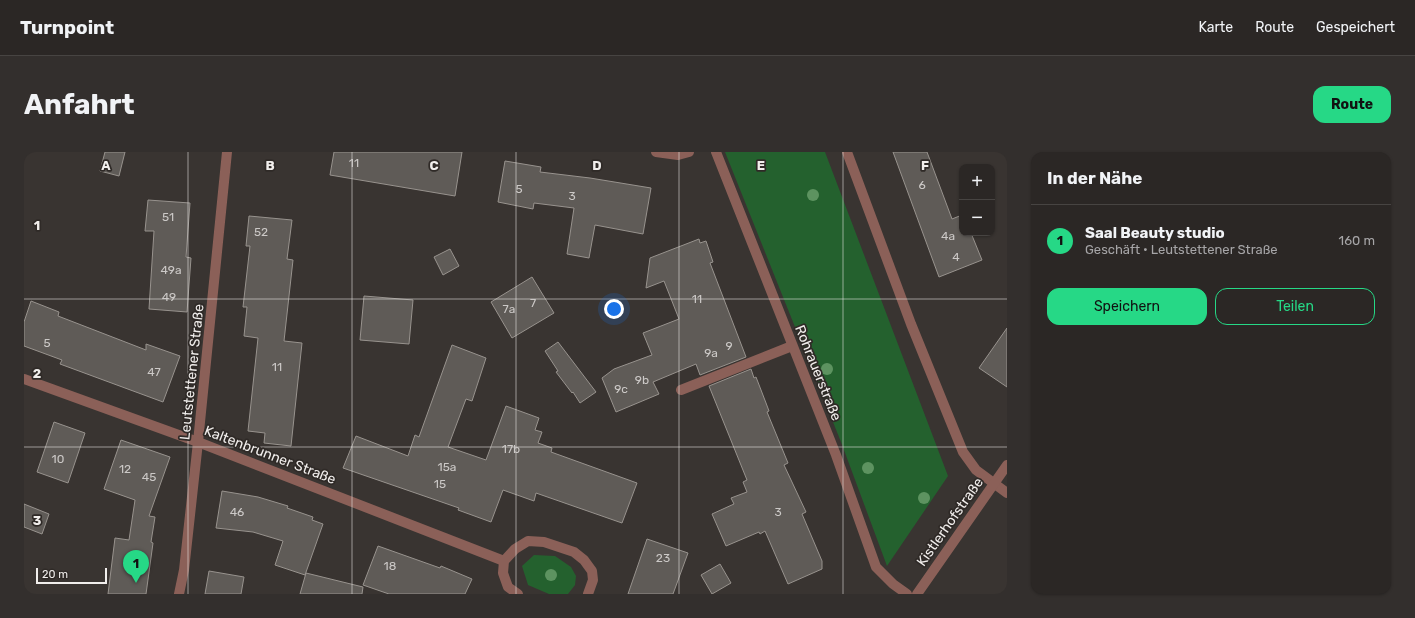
<!DOCTYPE html>
<html lang="de">
<head>
<meta charset="utf-8">
<style>
	body { margin:0; font-family:Rubik,sans-serif; background:#332f2d; color:#f1f3f6 }
	.controls { position:absolute; right:12px; top:12px; display:grid; overflow:hidden; border-radius:8px; box-shadow:0 1px 3px #0004 }
	.controls button { width:36px; height:36px; display:grid; place-items:center; padding:0; border:0; border-bottom:1px solid #474442; background:#2b2725; color:#f1f3f6; font:20px sans-serif }
	.scale { position:absolute; left:12px; bottom:10px; width:71px; box-sizing:border-box; padding-left:4px; border:2px solid #f1eeec; border-top:0; font-size:11px; line-height:14px; white-space:nowrap; color:#f1eeec; -webkit-text-stroke:3px #2f2a27; paint-order:stroke }
	.you { position:absolute; left:590px; top:157px; width:14px; height:14px; margin:-10px; border:3px solid #fff; border-radius:50%; background:#1a73e8; box-shadow:0 0 0 6px #1a73e833 }
	.badge { display:grid; place-items:center; width:26px; height:26px; border-radius:50%; background:#26d886; color:#111; font-size:13px; font-weight:700 }
	.pin { position:absolute; translate:-50% -33px; filter:drop-shadow(0 1px 2px #0008) }
	.pin::after { content:''; position:absolute; top:21px; width:14px; height:12px; background:inherit; clip-path:polygon(0 0,100% 0,50% 100%) }
	.list { margin:0; padding:0; list-style:none }
	h2 { display:flex; justify-content:space-between; align-items:center; height:52px; margin:0; padding:0 16px; font-size:17px }
	h2 small { font-size:13px; font-weight:400; color:#a6a5a7 }
	.list li { display:grid; grid-template-columns:26px 1fr auto; gap:12px; align-items:center; box-sizing:border-box; height:72px; padding:0 16px; border-top:1px solid #474442 }
	.list b { display:block; font-size:15px; white-space:nowrap }
	.list p { margin:0; font-size:13px; white-space:nowrap; color:#a6a5a7 }
	.list em { font-size:13px; font-style:normal; color:#a6a5a7 }
	.actions { display:flex; gap:8px; padding:12px 16px }
	.actions a { flex:1; padding:9px 0; border:1px solid #26d886; border-radius:12px; text-align:center; font-size:14px; color:#26d886 }
	.actions .main { background:#26d886; color:#111 }
	.map { position:relative; flex:none; width:983px; height:442px; overflow:hidden; border-radius:12px }
	header { display:flex; align-items:center; gap:24px; box-sizing:border-box; height:56px; padding:0 20px; background:#2b2725; border-bottom:1px solid #474442 }
	header strong { font-size:19px }
	nav { display:flex; gap:22px; margin-inline-start:auto; font-size:14px }
	.intro { display:flex; align-items:center; justify-content:space-between; box-sizing:border-box; height:96px; padding:0 24px }
	h1 { margin:0; font-size:28px }
	.button { padding:10px 18px; border-radius:12px; background:#26d886; color:#111; font-size:14px; font-weight:700 }
	main { display:flex; gap:24px; padding:0 24px }
	aside { flex:1; background:#2b2725; border-radius:12px; box-shadow:0 1px 3px #0004 }
	.map>svg:first-child { display:block }
</style>
</head>
<body>
<header>
<strong>Turnpoint</strong>
<nav><a>Karte</a><a>Route</a><a>Gespeichert</a></nav>
</header>
<div class="intro"><h1>Anfahrt</h1><a class="button">Route</a></div>
<main>
<div class="map">
<svg width="983" height="442" viewBox="0 0 983 442">
	<rect width="100%" height="100%" fill="#393431"/>
	<g fill="#24612e">
		<path d="M701,0H801L924,324L863,414L817,290Z"/>
		<path d="M510,403L531,404L547,415L552,424L551,433L544,442H525L504,433L498,414Z"/>
	</g>
	<g fill="#5f5b57" stroke="#98938e">
		<path d="M81,0H101L95,24L76,19Z"/>
		<path d="M310,0H438L431,44L306,23Z"/>
		<path d="M869,0H903L928,67L938,63V81H947L958,108L915,125Z"/>
		<path d="M481,9L517,15L516,20L566,26L627,36L619,82L571,73L565,106L543,102L550,56L510,51L509,57L474,50Z"/>
		<path d="M124,48L166,51L162,105L167,106L163,160L125,157L130,79H121Z"/>
		<path d="M225,64L268,68L263,107L269,108L260,189L278,191L267,294L240,291L241,281L224,279L234,186L220,184L223,155H219L226,94H222Z"/>
		<path d="M675,87L676,91L682,89L689,110L686,111L722,205L676,223L672,212L629,230L635,242L592,260L578,226L590,217L628,203L619,181L655,167L640,129L622,136L626,106Z"/>
		<path d="M426,97L435,114L419,123L410,105Z"/>
		<path d="M508,125L530,161L488,186L467,150Z"/>
		<path d="M340,144L389,148L385,192L336,188Z"/>
		<path d="M7,149L35,160L34,164L122,198V192L156,204L139,250L36,212L38,208L0,194V170Z"/>
		<path d="M983,176V235L955,216Z"/>
		<path d="M534,190L572,240L556,251L549,240L548,241L532,220L534,219L521,199Z"/>
		<path d="M428,193L462,206L448,249L442,247L424,295L462,308L482,254L515,266L511,278L518,280L514,291L528,296L527,300L613,331L598,371L512,341L510,349L479,338L467,370L434,358L435,356L319,316L332,284L384,304L391,283L395,285Z"/>
		<path d="M727,217L730,226L732,225L742,251L745,259L743,260L764,311L760,313L782,360L778,362L798,409V417L764,432L741,379L736,382L735,380L702,394L688,362L710,352L707,346L723,340L719,330L723,328L685,234Z"/>
		<path d="M30,270L61,281L44,331L13,320Z"/>
		<path d="M97,288L146,305L125,364L131,365L127,390L129,391L122,442H84L91,386L105,388L111,348L80,337Z"/>
		<path d="M198,339L234,345L264,354L263,356L289,365L288,368L299,372L281,423L251,413L259,389L229,380L192,376Z"/>
		<path d="M0,352L25,362L18,382L0,375Z"/>
		<path d="M623,387L664,401L649,442H604Z"/>
		<path d="M354,394L416,416L417,414L448,427L441,442H365L339,433Z"/>
		<path d="M696,412L707,431L688,442L677,423Z"/>
		<path d="M185,419L220,425L217,442H181Z"/>
		<path d="M282,421L339,435L338,442H276Z"/>
	</g>
	<g fill="none" stroke-linecap="round" stroke-linejoin="round">
		<path stroke="#8b6058" stroke-width="10" d="M657,238L768,194"/>
		<g stroke="#8b6058" stroke-width="10">
			<path d="M632,0L654,3L665,0"/>
			<path d="M692,0L812,303L852,415L869,432L883,442"/>
			<path d="M823,0L887,172L939,300L952,318L983,341"/>
			<path d="M0,227L174,290L480,409"/>
			<path d="M155,442L160,418L174,290L203,0"/>
			<path d="M494,442L484,435L479,421L480,409L491,397L504,389L520,390L550,400L560,408L568,419L569,428L564,442"/>
		</g>
		<path stroke="#8b6058" stroke-width="10" d="M893,442L983,313"/>
	</g>
	<g fill="#5d9360">
		<circle cx="789" cy="43" r="6"/>
		<circle cx="803" cy="217" r="6"/>
		<circle cx="844" cy="316" r="6"/>
		<circle cx="900" cy="346" r="6"/>
		<circle cx="527" cy="423" r="6"/>
	</g>
	<path fill="none" stroke="#f1eeec" stroke-width="1" stroke-opacity="0.55" d="M164,0V442M328,0V442M492,0V442M655,0V442M819,0V442M0,147H983M0,295H983"/>
	<g text-anchor="middle" dominant-baseline="central" stroke-width="3.5" stroke-linejoin="round" paint-order="stroke">
		<g font-size="12" fill="#ccc9c7">
			<text x="330" y="11">11</text>
			<text x="898" y="33">6</text>
			<text x="495" y="37">5</text>
			<text x="548" y="44">3</text>
			<text x="144" y="65">51</text>
			<text x="237" y="80">52</text>
			<text x="924" y="84">4a</text>
			<text x="932" y="105">4</text>
			<text x="147" y="118">49a</text>
			<text x="145" y="145">49</text>
			<text x="673" y="147">11</text>
			<text x="509" y="151">7</text>
			<text x="485" y="157">7a</text>
			<text x="23" y="191">5</text>
			<text x="705" y="194">9</text>
			<text x="687" y="201">9a</text>
			<text x="253" y="215">11</text>
			<text x="130" y="220">47</text>
			<text x="618" y="228">9b</text>
			<text x="597" y="237">9c</text>
			<text x="487" y="297">17b</text>
			<text x="34" y="307">10</text>
			<text x="423" y="315">15a</text>
			<text x="101" y="317">12</text>
			<text x="125" y="325">45</text>
			<text x="416" y="332">15</text>
			<text x="213" y="360">46</text>
			<text x="754" y="360">3</text>
			<text x="639" y="406">23</text>
			<text x="366" y="414">18</text>
		</g>
		<g font-size="14" fill="#f1eeec" stroke="#2f2a27">
			<text transform="translate(168 220) rotate(-84)">Leutstettener Straße</text>
			<text transform="translate(794 221) rotate(68)">Rohrauerstraße</text>
			<text transform="translate(246 303) rotate(21)">Kaltenbrunner Straße</text>
			<text transform="translate(926 370) rotate(-55)">Kistlerhofstraße</text>
		</g>
	</g>
	<g font-size="13" text-anchor="middle" font-weight="bold" fill="#f1eeec" stroke="#2f2a27" stroke-width="3.5" stroke-linejoin="round" paint-order="stroke">
		<text x="82" y="18">A</text>
		<text x="246" y="18">B</text>
		<text x="410" y="18">C</text>
		<text x="573" y="18">D</text>
		<text x="737" y="18">E</text>
		<text x="901" y="18">F</text>
		<text x="13" y="78">1</text>
		<text x="13" y="226">2</text>
		<text x="13" y="373">3</text>
	</g>
</svg>
<div class="controls">
<button>+</button>
<button>−</button>
</div>
<div class="scale">20 m</div>
<div class="you"></div>
<div class="pin badge" style="left:112px;top:431px">1</div>
</div>
<aside>
<h2>In der Nähe<small></small></h2>
<ul class="list">
<li><span class="badge">1</span><div><b>Saal Beauty studio</b><p>Geschäft · Leutstettener Straße</p></div><em>160 m</em></li>
</ul>
<div class="actions"><a class="main">Speichern</a><a>Teilen</a></div>
</aside>
</main>
</body>
</html>
